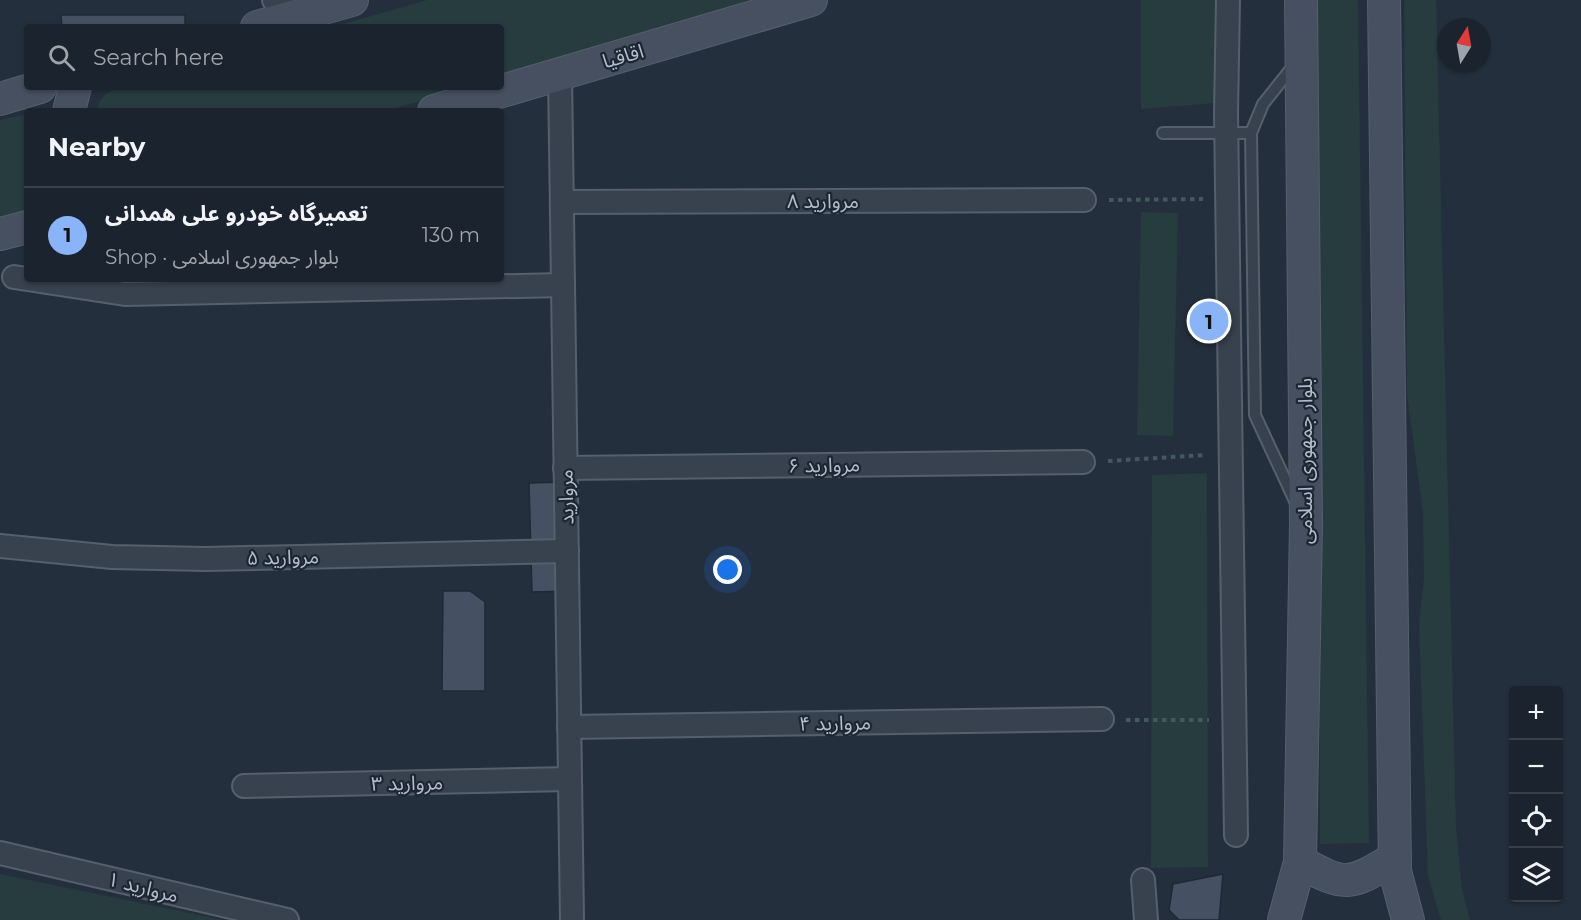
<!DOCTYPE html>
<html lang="en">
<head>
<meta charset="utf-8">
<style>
	body { margin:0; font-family:Montserrat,"Noto Sans Arabic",sans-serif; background:#282f3a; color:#f1f3f6 }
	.controls { position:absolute; right:18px; bottom:18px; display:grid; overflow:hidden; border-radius:6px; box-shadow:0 2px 4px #0004 }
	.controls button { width:54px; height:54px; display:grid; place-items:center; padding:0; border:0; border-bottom:2px solid #39404a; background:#1b232e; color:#f1f3f6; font:30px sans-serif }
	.compass { position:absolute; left:1437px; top:18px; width:54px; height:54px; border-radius:50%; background:#1b232e; box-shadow:0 2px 4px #0004; rotate:11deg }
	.you { position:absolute; left:728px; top:570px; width:21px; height:21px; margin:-15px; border:4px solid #fff; border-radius:50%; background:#1a73e8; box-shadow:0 0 0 9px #1a73e833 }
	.badge { display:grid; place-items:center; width:39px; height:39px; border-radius:50%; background:#8ab4f8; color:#111; font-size:20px; font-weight:700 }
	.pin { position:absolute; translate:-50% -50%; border:3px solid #fff; box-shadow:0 2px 6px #0006 }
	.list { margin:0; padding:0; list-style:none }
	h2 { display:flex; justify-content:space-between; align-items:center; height:78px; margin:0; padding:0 24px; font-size:26px }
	h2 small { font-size:20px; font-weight:400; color:#a0a4aa }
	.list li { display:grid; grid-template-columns:39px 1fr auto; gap:18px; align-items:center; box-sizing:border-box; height:96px; padding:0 24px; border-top:2px solid #39404a }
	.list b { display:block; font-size:22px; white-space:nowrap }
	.list p { margin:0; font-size:20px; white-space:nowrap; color:#a0a4aa }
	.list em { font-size:20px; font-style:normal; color:#a0a4aa }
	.icon { flex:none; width:33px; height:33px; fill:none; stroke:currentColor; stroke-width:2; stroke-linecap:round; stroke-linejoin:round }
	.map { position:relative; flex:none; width:1581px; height:920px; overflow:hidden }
	.search { position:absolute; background:#1b232e; box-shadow:0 2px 4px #0004; left:24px; top:24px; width:480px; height:66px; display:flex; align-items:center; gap:15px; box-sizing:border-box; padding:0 21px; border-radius:6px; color:#a0a4aa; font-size:22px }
	.panel { position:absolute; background:#1b232e; box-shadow:0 2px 4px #0004; left:24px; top:108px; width:480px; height:174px; border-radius:6px }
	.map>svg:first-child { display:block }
</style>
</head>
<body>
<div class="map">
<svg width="1581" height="920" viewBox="0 0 1581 920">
	<rect width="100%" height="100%" fill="#242f3e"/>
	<g fill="#263c3f">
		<path d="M427,0H760L501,77V27H333Z"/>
		<path d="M1141,0H1216L1215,103L1141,109Z"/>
		<path d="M1318,0H1358L1369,843L1320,844Z"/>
		<path d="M1404,0H1436L1456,828L1462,889L1470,920H1441L1428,877L1419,624L1424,578L1423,512L1407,395Z"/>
		<path d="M123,87H468L386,111H97C99,95 109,91 123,87Z"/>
		<path d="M27,114V210L0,216V120Z"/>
		<path d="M1141,212L1178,213L1173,436L1137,435Z"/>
		<path d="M1207,473L1208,867L1151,868L1152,475Z"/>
		<path d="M0,874L223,920H0Z"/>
	</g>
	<g fill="#455162" stroke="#1f2835" stroke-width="1.5">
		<path d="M61,15H185V27H62Z"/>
		<path d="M569,482L573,591L532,592L529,483Z"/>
		<path d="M443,591H470L485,602V691H442Z"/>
		<path d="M1223,874L1219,920H1179L1169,910L1173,884Z"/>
	</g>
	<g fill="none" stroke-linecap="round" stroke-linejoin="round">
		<defs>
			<g id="lane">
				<path d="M1294,65L1263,104L1251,133L1255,415L1295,501"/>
				<path d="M1163,133H1251"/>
			</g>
			<g id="street">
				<path d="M274,0L302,15"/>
				<path d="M1228,0L1226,113L1236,835"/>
				<path d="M560,74L572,920"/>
				<path d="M562,202L1084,200"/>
				<path d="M14,277L125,294L563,285"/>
				<path d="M565,468L1083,462"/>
				<path d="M0,546L112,557L205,559L567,551"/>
				<path d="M569,727L1102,719"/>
				<path d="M244,786L570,779"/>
				<path d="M0,853L287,920"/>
				<path d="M1143,880L1146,920"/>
			</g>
			<g id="secondary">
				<path d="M1384,0L1395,871L1408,920"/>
				<path d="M257,27L352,0"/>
				<path d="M0,99L40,87"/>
				<path d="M69,111L75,87"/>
				<path d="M434,111L811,0"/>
				<path d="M0,234L27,227"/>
				<path d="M1300,862C1347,888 1350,885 1395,858"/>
				<path d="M1284,920L1300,862L1306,524L1301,0"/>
			</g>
		</defs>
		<use href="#lane" stroke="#565f6c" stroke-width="14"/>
		<use href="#street" stroke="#565f6c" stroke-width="26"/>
		<use href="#secondary" stroke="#565f6c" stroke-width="34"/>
		<g stroke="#44595c" stroke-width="4" stroke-dasharray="4.5 4.5" stroke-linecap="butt">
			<path d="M1109,200L1203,199"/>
			<path d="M1108,461L1205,455"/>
			<path d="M1126,720H1209"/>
		</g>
		<use href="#lane" stroke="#38414e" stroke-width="10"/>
		<use href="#street" stroke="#38414e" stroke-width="22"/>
		<use href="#secondary" stroke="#465061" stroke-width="32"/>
	</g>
	<g text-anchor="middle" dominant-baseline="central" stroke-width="4.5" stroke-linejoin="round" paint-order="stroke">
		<g font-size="20" fill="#b4bcc9" stroke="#1d2633">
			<text transform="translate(623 56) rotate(-16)">اقاقیا</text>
			<text x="823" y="201">مروارید ۸</text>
			<text transform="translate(1305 461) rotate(-90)">بلوار جمهوری اسلامی</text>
			<text transform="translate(824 465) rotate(-1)">مروارید ۶</text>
			<text transform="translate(566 497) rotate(-91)">مروارید</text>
			<text transform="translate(283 557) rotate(-1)">مروارید ۵</text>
			<text transform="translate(835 723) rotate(-1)">مروارید ۴</text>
			<text transform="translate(407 783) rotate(-1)">مروارید ۳</text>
			<text transform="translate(143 887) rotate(14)">مروارید ۱</text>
		</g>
	</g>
</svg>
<div class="controls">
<button>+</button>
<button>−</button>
<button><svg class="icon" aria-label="locate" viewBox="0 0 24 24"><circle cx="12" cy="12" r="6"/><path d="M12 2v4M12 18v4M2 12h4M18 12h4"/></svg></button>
<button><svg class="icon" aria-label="layers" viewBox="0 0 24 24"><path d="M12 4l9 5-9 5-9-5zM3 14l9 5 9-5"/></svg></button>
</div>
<svg class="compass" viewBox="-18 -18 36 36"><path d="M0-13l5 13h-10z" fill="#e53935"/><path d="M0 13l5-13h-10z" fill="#a0a4aa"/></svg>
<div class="you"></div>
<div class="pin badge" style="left:1209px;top:321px">1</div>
<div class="search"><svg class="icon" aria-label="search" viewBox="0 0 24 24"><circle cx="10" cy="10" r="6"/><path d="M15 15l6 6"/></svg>Search here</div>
<section class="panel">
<h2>Nearby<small></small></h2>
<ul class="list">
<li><span class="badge">1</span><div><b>تعمیرگاه خودرو علی همدانی</b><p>Shop · بلوار جمهوری اسلامی</p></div><em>130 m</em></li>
</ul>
</section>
</div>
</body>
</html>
